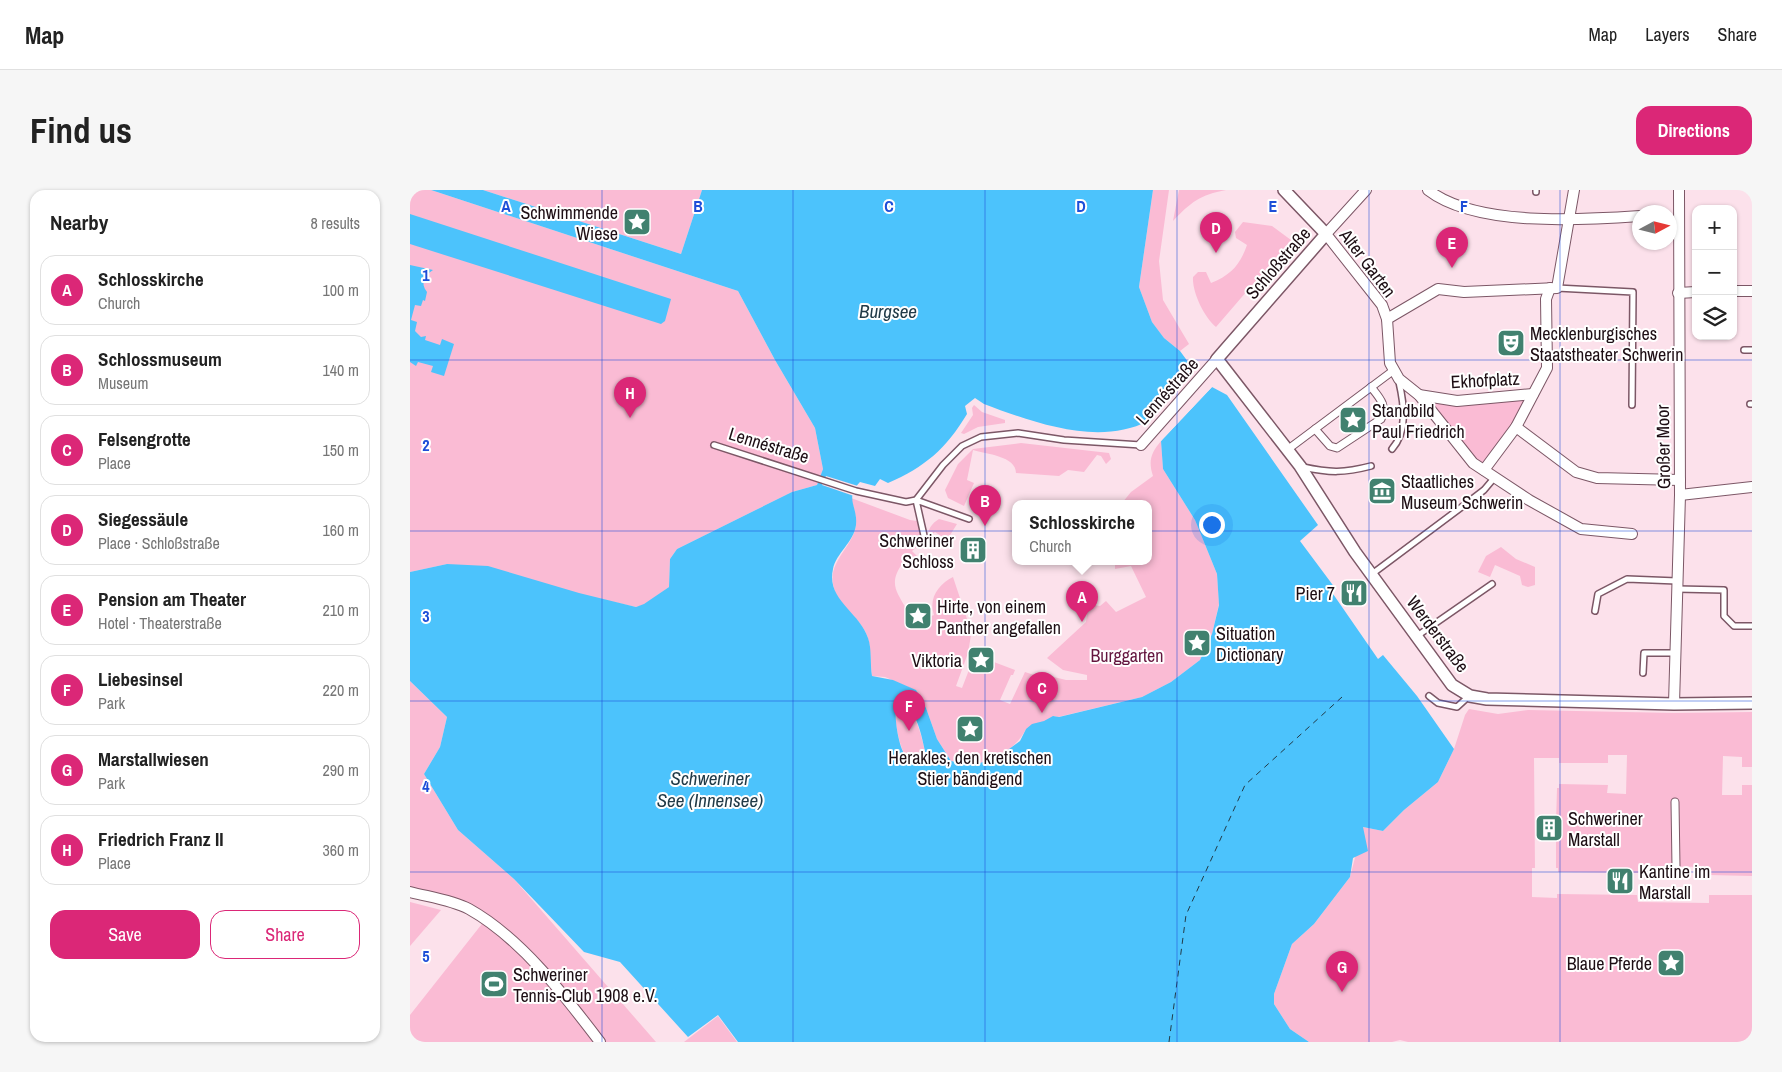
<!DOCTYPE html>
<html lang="en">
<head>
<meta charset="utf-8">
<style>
	body { margin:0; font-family:"Archivo Narrow",sans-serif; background:#f6f6f6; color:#222 }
	.controls { position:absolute; right:15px; top:15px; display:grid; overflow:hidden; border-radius:10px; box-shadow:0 1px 4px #0004 }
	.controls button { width:45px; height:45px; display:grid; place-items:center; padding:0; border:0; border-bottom:1px solid #e0e0e0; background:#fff; color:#222; font:25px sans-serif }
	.compass { position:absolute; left:1222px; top:15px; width:45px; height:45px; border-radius:50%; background:#fff; box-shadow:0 1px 4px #0004; rotate:83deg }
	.you { position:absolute; left:801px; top:334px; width:18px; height:18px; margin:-12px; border:4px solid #fff; border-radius:50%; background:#1a73e8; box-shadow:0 0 0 8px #1a73e833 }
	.badge { display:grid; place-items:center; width:32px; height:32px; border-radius:50%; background:#db2777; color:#fff; font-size:16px; font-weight:700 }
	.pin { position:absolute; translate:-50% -41px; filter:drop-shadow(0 1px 2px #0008) }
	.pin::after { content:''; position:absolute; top:26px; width:18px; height:15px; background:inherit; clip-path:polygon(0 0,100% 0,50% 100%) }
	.popup { position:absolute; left:602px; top:310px; width:140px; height:65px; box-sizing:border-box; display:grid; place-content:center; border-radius:10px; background:#fff; filter:drop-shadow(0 1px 4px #0005); font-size:16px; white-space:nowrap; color:#767676 }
	.popup b { font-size:19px; color:#222 }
	.popup::after { content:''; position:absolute; left:50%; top:100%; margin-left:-10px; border:10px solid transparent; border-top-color:#fff }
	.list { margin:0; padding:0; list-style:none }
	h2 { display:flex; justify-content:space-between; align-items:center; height:65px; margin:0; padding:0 20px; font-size:21px }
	h2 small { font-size:16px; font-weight:400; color:#767676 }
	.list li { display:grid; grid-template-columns:32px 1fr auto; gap:15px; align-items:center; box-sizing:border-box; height:70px; margin:0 10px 10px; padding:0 10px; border:1px solid #e0e0e0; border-radius:15px }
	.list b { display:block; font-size:19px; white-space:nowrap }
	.list p { margin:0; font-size:16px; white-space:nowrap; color:#767676 }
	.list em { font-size:16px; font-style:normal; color:#767676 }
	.actions { display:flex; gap:10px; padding:15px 20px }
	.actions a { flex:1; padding:11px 0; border:1px solid #db2777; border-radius:15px; text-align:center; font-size:18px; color:#db2777 }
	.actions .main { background:#db2777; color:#fff }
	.icon { flex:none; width:28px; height:28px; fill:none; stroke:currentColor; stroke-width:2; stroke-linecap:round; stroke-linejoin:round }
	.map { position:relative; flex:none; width:1342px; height:852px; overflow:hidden; border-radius:15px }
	header { display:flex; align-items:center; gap:30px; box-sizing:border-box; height:70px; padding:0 25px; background:#fff; border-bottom:1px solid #e0e0e0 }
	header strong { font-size:24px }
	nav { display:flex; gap:28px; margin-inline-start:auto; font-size:18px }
	.intro { display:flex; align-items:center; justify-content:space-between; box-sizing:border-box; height:120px; padding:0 30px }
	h1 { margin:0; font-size:35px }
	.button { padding:12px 22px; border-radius:15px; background:#db2777; color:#fff; font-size:18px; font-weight:700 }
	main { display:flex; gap:30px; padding:0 30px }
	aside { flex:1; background:#fff; border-radius:15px; box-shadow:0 1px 4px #0004 }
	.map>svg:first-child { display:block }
</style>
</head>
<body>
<header>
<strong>Map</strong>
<nav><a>Map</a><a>Layers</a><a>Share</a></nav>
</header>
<div class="intro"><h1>Find us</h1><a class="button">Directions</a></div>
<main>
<aside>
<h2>Nearby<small>8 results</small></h2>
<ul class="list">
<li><span class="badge">A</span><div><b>Schlosskirche</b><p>Church</p></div><em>100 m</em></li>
<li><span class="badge">B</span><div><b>Schlossmuseum</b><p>Museum</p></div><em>140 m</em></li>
<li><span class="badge">C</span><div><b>Felsengrotte</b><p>Place</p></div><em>150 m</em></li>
<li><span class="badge">D</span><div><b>Siegessäule</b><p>Place · Schloßstraße</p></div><em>160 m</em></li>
<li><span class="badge">E</span><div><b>Pension am Theater</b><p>Hotel · Theaterstraße</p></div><em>210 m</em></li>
<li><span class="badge">F</span><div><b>Liebesinsel</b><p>Park</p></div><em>220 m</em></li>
<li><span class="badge">G</span><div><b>Marstallwiesen</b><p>Park</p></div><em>290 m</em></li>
<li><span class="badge">H</span><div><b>Friedrich Franz II</b><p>Place</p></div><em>360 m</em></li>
</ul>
<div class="actions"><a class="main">Save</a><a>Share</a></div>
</aside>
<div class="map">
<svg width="1342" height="852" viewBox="0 0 1342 852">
	<rect width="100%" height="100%" fill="#fce1eb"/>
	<g fill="#fabbd4">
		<path d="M0,0H21L328,101L365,170L405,238L413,279L407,295L382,302L267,359L260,369L259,397L234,415L226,417L37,374L0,382Z"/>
		<path d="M73,0H292L271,64Z"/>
		<path d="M743,0H759L749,71L753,110L779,154L770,161L754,148L742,132L729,97Z"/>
		<path d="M769,0H816C790,5 781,12 763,31Z"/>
		<path d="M833,32L862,36L881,50L806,137C794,127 782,102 783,87L788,82H796L801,93C821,85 830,75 837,55L826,48L825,42Z"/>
		<path d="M1123,204L1073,279L1009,205L1047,211Z"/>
		<path d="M564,215L572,222L595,230V233L568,237L554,244L551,243L563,225L562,218Z"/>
		<path d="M751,251L753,279L785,330L807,384L809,414L802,444L790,470L761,492L732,507L648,527L644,526L645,540L616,539C607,557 586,572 565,575C558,576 548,572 541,571L527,549L516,518L505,500L475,487L462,486C460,472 462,454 455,441C446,424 426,414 423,394C419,370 443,357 446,335C447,327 443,316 441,308L500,330L507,331L513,352L502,361L512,371L492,374C479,393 486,401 496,418C499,423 500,429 502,433L524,425C518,408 529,394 543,387L559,435L556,436L561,445L558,463L546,496L552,498L564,467L567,468L568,466L605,480L603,485H601L590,510L600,514L615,482L627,486L621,504L623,501L628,503L632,500V503L638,500V502H641L640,486L656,490H677V485L653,480L637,468L676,432L678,417L681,419L684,415L690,416L696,411L706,422L736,407L721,376L705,379V371H738V313H712L721,302L743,286C738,271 741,263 751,251Z"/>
		<path d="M611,253L699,263L701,269L696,274L691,266L687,265L674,282L658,280L649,286L606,283C606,266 576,264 563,260L557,290L564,293L554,316L538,308L535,300L548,274L563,259Z"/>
		<path d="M529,329L547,334L537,350L525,342L518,348C517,340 522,333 529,329Z"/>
		<path d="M1091,357L1106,369L1125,377V395L1118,397L1112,395L1110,386L1085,375L1080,387L1068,382L1076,366Z"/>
		<path d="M0,491L37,527L30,557L14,584L48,640L104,689L246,852H0V825L75,730L58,719L0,702Z"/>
		<path d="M488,510C508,520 512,550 517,570L516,573L512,574C507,572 500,571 497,568C489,559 481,518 488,510Z"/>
		<path d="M1059,519L1088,524L1118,520L1264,523L1342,522V577H1332V567L1313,566L1312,605H1332V595H1342V686L1299,685V677L1228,676V683L1148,682V678H1146V643L1152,642V634H1146L1147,598H1149V594L1198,595L1197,603L1216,604L1217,565H1198V573H1149V568H1124L1125,678H1122V707L1147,708V704L1227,705L1228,712L1299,713V705H1342V852H998L990,850L982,852H899L880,839L864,814V804L882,754L904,734L940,687L953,637L973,641L994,620L1028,592L1044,559L1055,525Z"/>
		<path d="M0,712L31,720L0,756Z"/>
		<path d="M308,826L327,852H274Z"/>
	</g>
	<g fill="#4cc3fc" fill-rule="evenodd">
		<path d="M21,0H73L271,64L292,0H743L729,97L742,132L754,148L770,161L784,180C774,191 749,226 738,231C688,257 622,232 574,214L565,208L555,216L557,224C536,259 515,277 478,293L470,289L465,296L450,292C434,309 448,316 446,335C444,352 426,363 423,379C416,410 450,422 458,448C462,459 460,474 462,486L483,490L506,500L516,518L527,549L541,571L564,575L588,567L610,551L616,539L622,534L634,531L643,526L649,527L732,507L761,492L790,470L802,444L809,415L807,384L785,330L753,279L751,251L802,197L817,205L908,335L890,351L925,398L921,401L968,469L973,465L1007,506L1044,559L1028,592L994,620L973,641L953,637L958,661L943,668L940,687L904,734L882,754L864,804V814L880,839L899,852H328L308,825L278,847L210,772L174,762L104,689L48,640L14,584L30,557L37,527L0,491V382L37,374L78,376L169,403L226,417L234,414L259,397L260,369L267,359L382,302L407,295L413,279L405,238L365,170L328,101ZM488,510C509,519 512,550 517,570L516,573L512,574C507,572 500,571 497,568C488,558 484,526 486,513Z"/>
		<path d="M0,24L261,109L255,131L251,134L0,54Z"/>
		<path d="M0,75L23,80C14,86 10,93 17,102L15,111L13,110L11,116L5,115L1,130L7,132L5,141L11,147L16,146L15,150L30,155L32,149L44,154L34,186L21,182L23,176L8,172L6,176L0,172Z"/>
	</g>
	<g fill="#fce1eb">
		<path d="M784,180L786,182L741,232L736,234Z"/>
		<path d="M800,195L802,197L751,251L749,250Z"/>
		<path d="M416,286L448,296L444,306L412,295Z"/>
	</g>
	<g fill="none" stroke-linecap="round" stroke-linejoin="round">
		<path stroke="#223b48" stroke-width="1" stroke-dasharray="6 5" stroke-linecap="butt" d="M759,852L776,725L835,595L932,507"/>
		<defs>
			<g id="service">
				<path d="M1126,2V0"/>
				<path d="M1147,98L1223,102L1222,215"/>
				<path d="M1334,160H1342"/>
				<path d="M1340,214H1342"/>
				<path d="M304,255L446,301L496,312L506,310L533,275L552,256L571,247L608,243L654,250L731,255"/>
				<path d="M982,259C998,241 994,214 989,192"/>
				<path d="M893,277C920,283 934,283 961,276"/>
				<path d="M1057,313L1074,300L1085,287"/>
				<path d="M515,350L506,310L559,329"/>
				<path d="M962,384L1053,316"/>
				<path d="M1267,399L1314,400V426L1324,436H1342"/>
				<path d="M1185,421L1188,404L1217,389L1267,391"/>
				<path d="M1007,446L1082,394"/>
				<path d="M1233,483L1234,463H1265"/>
				<path d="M1019,506L1028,513L1047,517L1059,506"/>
			</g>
			<g id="pedestrian">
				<path d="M905,239L920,256L927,258L971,229C978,216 969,207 961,197"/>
				<path d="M877,260L984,180"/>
				<path d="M1265,612L1266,677"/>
			</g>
			<g id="minor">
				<path d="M956,0L916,44L972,115L977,129L980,173L989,189L1009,205L1063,273L1119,310L1171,339L1222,344"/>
				<path d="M1018,0C1066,37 1171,30 1230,26"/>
				<path d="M1323,101H1342"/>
				<path d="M1268,103L1286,102"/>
				<path d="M977,129L1028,99L1054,102L1147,98L1164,0"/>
				<path d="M1009,205L1047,211L1123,204"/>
				<path d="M1106,237L1166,282L1187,288L1270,290"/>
				<path d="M731,255L807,169"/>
				<path d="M1074,280L1106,237L1137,178L1136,109L1140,98"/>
				<path d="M1270,305L1342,297"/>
				<path d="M1264,514L1270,305L1269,0"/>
				<path d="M0,702C19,707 42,710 59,719C111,748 155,806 190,852"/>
			</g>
			<path id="tertiary" d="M874,0L916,44L807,169L890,276L945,362L1042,495L1060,506L1077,509L1264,514L1342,513"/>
		</defs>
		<use href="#service" stroke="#7c5766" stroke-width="8"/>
		<use href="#pedestrian" stroke="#7c5766" stroke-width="9"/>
		<use href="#minor" stroke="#7c5766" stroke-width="12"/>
		<use href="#tertiary" stroke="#7c5766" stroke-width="14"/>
		<use href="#service" stroke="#fff" stroke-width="5"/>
		<use href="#pedestrian" stroke="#fff" stroke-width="7"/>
		<use href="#minor" stroke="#fff" stroke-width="10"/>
		<use href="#tertiary" stroke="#fff" stroke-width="11"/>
	</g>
	<path fill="none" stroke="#1d4ed8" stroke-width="1" stroke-opacity="0.55" d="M192,0V852M383,0V852M575,0V852M767,0V852M959,0V852M1150,0V852M0,170H1342M0,341H1342M0,511H1342M0,682H1342"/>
	<defs>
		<symbol id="sight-square" viewBox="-11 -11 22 22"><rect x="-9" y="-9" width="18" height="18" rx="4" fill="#41816f" stroke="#fff"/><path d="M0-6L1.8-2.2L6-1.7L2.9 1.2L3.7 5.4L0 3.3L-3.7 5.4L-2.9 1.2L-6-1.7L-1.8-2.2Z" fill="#fff"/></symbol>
		<symbol id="theatre-square" viewBox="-11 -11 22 22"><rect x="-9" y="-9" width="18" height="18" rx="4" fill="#41816f" stroke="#fff"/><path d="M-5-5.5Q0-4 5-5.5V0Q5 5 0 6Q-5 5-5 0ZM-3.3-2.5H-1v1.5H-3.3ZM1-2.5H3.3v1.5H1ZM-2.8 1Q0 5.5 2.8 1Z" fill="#fff"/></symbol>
		<symbol id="museum-square" viewBox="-11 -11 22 22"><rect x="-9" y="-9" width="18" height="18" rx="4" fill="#41816f" stroke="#fff"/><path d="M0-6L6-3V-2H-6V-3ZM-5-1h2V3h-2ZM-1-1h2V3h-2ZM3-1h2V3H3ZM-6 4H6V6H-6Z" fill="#fff"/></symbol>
		<symbol id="building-square" viewBox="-11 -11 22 22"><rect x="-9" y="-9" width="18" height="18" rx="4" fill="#41816f" stroke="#fff"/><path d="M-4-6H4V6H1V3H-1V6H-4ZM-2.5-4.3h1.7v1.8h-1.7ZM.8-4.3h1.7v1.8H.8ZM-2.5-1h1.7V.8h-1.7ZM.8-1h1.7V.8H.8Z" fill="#fff"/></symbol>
		<symbol id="restaurant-square" viewBox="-11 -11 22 22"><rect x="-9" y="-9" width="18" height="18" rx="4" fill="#41816f" stroke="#fff"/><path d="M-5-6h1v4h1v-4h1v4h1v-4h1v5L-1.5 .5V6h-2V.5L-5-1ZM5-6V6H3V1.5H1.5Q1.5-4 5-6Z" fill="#fff"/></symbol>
		<symbol id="stadium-square" viewBox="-11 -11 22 22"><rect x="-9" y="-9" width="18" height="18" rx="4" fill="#41816f" stroke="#fff"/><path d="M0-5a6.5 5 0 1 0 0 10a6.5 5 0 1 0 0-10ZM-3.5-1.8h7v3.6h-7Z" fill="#fff"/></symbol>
	</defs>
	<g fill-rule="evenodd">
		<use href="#sight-square" x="211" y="16" width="32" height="32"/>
		<use href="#theatre-square" x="1085" y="137" width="32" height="32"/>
		<use href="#sight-square" x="927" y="214" width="32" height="32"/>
		<use href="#museum-square" x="956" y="285" width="32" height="32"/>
		<use href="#building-square" x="547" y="344" width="32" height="32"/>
		<use href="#restaurant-square" x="928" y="387" width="32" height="32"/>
		<use href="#sight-square" x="492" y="410" width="32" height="32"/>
		<use href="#sight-square" x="771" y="437" width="32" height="32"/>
		<use href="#sight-square" x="555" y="454" width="32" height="32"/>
		<use href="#sight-square" x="544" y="523" width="32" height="32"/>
		<use href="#building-square" x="1123" y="622" width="32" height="32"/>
		<use href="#restaurant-square" x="1194" y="675" width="32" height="32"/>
		<use href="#sight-square" x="1245" y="757" width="32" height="32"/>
		<use href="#stadium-square" x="68" y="778" width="32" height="32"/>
	</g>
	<g text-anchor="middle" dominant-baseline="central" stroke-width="4" stroke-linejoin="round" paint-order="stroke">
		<g font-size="18" fill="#1d0e14" stroke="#fff" text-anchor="start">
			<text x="208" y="22" text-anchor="end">Schwimmende<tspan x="208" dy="21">Wiese</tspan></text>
			<text x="1120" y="143">Mecklenburgisches<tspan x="1120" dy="21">Staatstheater Schwerin</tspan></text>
			<text x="962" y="220">Standbild<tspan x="962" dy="21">Paul Friedrich</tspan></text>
			<text x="991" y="291">Staatliches<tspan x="991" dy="21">Museum Schwerin</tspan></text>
			<text x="544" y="350" text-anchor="end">Schweriner<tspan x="544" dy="21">Schloss</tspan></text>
			<text x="925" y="403" text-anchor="end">Pier 7</text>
			<text x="527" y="416">Hirte, von einem<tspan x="527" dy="21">Panther angefallen</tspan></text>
			<text x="806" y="443">Situation<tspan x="806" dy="21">Dictionary</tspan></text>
			<text x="552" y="470" text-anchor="end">Viktoria</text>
			<text x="560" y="567" text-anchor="middle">Herakles, den kretischen<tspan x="560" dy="21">Stier bändigend</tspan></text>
			<text x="1158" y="628">Schweriner<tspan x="1158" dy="21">Marstall</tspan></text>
			<text x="1229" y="681">Kantine im<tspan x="1229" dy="21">Marstall</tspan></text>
			<text x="1242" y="773" text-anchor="end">Blaue Pferde</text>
			<text x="103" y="784">Schweriner<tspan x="103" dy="21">Tennis-Club 1908 e.V.</tspan></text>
		</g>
		<g font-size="18" fill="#1d0e14" stroke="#fff">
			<text transform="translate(868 73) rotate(-49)">Schloßstraße</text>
			<text transform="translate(958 73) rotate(53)">Alter Garten</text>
			<text transform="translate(1075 190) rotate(-3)">Ekhofplatz</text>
			<text transform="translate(757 201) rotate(-48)">Lennéstraße</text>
			<text transform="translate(359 255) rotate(17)">Lennéstraße</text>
			<text transform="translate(1253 257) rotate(-91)">Großer Moor</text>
			<text transform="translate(1028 444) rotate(53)">Werderstraße</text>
		</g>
		<g font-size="18" fill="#64163f" stroke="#fff">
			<text x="717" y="465">Burggarten</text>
		</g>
		<g font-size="19" font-style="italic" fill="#223b48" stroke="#fff">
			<text x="478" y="121">Burgsee</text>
			<text x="300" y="588">Schweriner<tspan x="300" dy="22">See (Innensee)</tspan></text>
		</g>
	</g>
	<g font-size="16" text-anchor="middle" font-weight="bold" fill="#1d4ed8" stroke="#fff" stroke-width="4" stroke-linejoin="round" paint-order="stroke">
		<text x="96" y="22">A</text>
		<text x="288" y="22">B</text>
		<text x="479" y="22">C</text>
		<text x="671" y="22">D</text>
		<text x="863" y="22">E</text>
		<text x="1054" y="22">F</text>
		<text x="16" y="91">1</text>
		<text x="16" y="261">2</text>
		<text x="16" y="432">3</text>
		<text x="16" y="602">4</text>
		<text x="16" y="772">5</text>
	</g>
</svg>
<div class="controls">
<button>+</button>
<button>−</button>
<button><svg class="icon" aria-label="layers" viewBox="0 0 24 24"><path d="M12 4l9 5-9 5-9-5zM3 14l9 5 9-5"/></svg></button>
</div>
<svg class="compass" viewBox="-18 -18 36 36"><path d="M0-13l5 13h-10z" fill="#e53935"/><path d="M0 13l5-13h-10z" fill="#767676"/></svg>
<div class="you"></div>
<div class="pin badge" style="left:672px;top:432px">A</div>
<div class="popup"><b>Schlosskirche</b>Church</div>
<div class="pin badge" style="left:575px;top:336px">B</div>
<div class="pin badge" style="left:632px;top:523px">C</div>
<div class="pin badge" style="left:806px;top:63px">D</div>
<div class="pin badge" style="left:1042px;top:78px">E</div>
<div class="pin badge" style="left:499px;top:541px">F</div>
<div class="pin badge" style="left:932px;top:802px">G</div>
<div class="pin badge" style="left:220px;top:228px">H</div>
</div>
</main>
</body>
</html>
